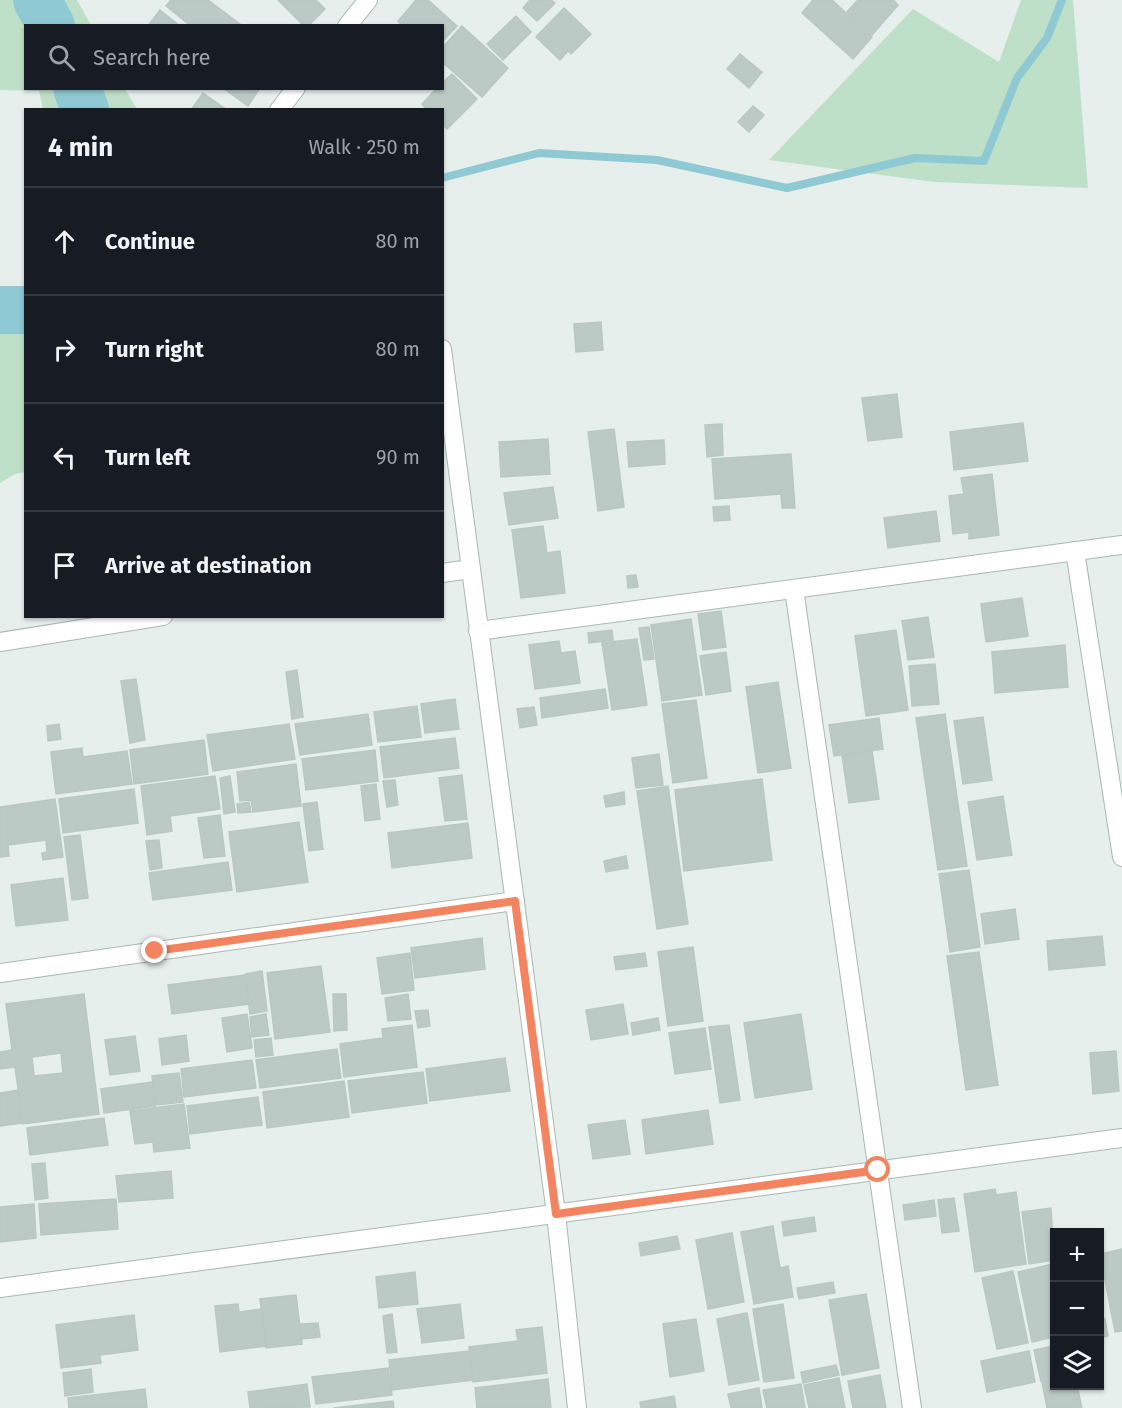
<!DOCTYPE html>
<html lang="en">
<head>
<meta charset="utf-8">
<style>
	body { margin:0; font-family:"Fira Sans",sans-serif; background:#20242c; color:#f1f3f6 }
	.controls { position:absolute; right:18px; bottom:18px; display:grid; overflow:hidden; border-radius:0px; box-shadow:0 2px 4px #0004 }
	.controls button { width:54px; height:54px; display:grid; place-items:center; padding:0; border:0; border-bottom:2px solid #363941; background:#171b24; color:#f1f3f6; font:30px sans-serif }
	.stop { position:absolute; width:18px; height:18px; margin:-14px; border:4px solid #f4845f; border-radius:50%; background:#fff }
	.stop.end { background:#f4845f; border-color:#fff; box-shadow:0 2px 6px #0008 }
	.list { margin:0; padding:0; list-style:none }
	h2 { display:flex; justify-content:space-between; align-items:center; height:78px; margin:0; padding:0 24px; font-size:26px }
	h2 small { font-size:20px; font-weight:400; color:#9ea1a6 }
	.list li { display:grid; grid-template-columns:39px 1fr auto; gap:18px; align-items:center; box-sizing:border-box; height:108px; padding:0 24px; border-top:2px solid #363941 }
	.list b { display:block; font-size:22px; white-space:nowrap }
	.list em { font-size:20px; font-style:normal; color:#9ea1a6 }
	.icon { flex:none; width:33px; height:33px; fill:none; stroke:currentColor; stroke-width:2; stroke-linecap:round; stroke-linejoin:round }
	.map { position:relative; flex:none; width:1122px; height:1408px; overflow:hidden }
	.search { position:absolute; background:#171b24; box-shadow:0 2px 4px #0004; left:24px; top:24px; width:420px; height:66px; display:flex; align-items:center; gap:15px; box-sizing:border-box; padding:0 21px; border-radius:0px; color:#9ea1a6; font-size:22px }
	.panel { position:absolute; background:#171b24; box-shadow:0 2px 4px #0004; left:24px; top:108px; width:420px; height:510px; border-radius:0px }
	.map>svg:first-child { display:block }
</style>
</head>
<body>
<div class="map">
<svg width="1122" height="1408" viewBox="0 0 1122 1408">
	<rect width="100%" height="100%" fill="#e6efeb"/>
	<g fill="#bfe0c8">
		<path d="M0,0H77L91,25L26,26V88L125,89L137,109H43L39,91L0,90Z"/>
		<path d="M1021,0H1073L1088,188L934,182L769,160L913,9L999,62Z"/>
		<path d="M0,304H25L26,472L15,474L0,483Z"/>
	</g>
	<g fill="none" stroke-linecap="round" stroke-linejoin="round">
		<path stroke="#8ec9d4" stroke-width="8" d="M442,178L539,153L657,160L787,188L915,158L984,161L1017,78L1047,38L1062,0"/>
		<g stroke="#8ec9d4" stroke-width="48">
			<path d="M37,0L51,26"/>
			<path d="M77,88L85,110"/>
			<path d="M0,310H26"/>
		</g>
	</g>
	<g fill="#bbcac4" stroke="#b8c9c2" stroke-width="1.5" fill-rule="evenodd">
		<path d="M171,0H208L240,24L191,26L166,6Z"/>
		<path d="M278,0H316L325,9L308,26H304Z"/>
		<path d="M416,0H428L457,26L442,42V26H402L398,21Z"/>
		<path d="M530,0H551L555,3L537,21L523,8Z"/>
		<path d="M813,0H832L872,37L853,59L802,13Z"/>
		<path d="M858,0H893L898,5L872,35L847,12Z"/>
		<path d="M564,8L591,34L571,54L568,51L560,60L536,37Z"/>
		<path d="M160,10L180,26H148Z"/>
		<path d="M516,16L531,32L503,60L487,44Z"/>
		<path d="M462,26L508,68L482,97L442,62V48Z"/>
		<path d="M740,54L762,72L749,88L727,69Z"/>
		<path d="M452,74L477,99L447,129L442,124V110H427L422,104L437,88H442V83Z"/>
		<path d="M223,88H260L248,106Z"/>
		<path d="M203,93L227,110H191Z"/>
		<path d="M753,106L764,115L749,132L738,122Z"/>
		<path d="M601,322L603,350L576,352L574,324Z"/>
		<path d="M897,394L902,437L868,441L862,398Z"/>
		<path d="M1023,423L1028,461L954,470L950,432Z"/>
		<path d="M722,424L723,455L707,457L705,425Z"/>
		<path d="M614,429L624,507L598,511L588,432Z"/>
		<path d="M548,439L550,474L501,477L499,442Z"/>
		<path d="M664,440L665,464L629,467L627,442Z"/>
		<path d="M791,454L795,508H782L781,494L715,499L712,459Z"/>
		<path d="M992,474L999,535L969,539V532L953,534L949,496L964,494L961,478Z"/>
		<path d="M553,487L558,518L509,525L504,493Z"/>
		<path d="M729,506L730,520L714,521L713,507Z"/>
		<path d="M936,511L940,541L888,548L884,518Z"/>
		<path d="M543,526L547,553L560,551L565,593L521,598L512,530Z"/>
		<path d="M636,575L638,587L628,588L627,576Z"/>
		<path d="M1022,598L1028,636L986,642L981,604Z"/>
		<path d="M721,611L726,647L703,650L698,614Z"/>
		<path d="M928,617L934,657L908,660L902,621Z"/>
		<path d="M691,619L702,695L662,701L651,625Z"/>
		<path d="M649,627L654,659L644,660L639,628Z"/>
		<path d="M612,630L613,640L589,643L588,633Z"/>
		<path d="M896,630L908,710L866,716L855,636Z"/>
		<path d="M637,639L647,705L612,710L602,643Z"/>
		<path d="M559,641L561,653L575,651L580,683L535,689L529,645Z"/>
		<path d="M1065,645L1068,687L995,693L992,652Z"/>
		<path d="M726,652L731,691L706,695L700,656Z"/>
		<path d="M935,664L939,704L912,706L909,666Z"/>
		<path d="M297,670L303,717L292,719L286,672Z"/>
		<path d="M136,679L145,740L130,743L121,681Z"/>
		<path d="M778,682L791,768L758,773L746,687Z"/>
		<path d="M605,689L608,708L542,718L540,698Z"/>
		<path d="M455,699L459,729L425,733L421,704Z"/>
		<path d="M696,700L707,778L673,783L662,704Z"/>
		<path d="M417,706L421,737L378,742L374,712Z"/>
		<path d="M534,707L537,725L520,728L517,709Z"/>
		<path d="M368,714L372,745L300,755L295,724Z"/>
		<path d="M945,714L967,866L938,870L916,718Z"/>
		<path d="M983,717L992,780L963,784L954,721Z"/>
		<path d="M879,718L883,749L834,756L829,725Z"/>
		<path d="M59,724L61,739L48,741L47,726Z"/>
		<path d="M289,724L295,759L213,771L207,735Z"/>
		<path d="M455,738L459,768L384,778L380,747Z"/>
		<path d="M204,740L208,774L134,784L130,750Z"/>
		<path d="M82,748L83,757L127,751L132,784L56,794L51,752Z"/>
		<path d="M375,750L378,781L306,790L302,759Z"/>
		<path d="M872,750L879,799L849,803L842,755Z"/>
		<path d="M659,754L663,785L636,788L632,758Z"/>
		<path d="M296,764L301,806L253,812L251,800L240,801L237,772Z"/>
		<path d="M462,775L467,819L445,821L439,778Z"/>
		<path d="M215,776L220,809L170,816L172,831L147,835L141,786Z"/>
		<path d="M230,776L235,812L224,814L220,778Z"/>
		<path d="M762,779L772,860L684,871L675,790Z"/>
		<path d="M395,780L398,805L387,807L383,781Z"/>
		<path d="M376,784L380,819L365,821L361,786Z"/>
		<path d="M668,786L688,924L657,929L637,791Z"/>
		<path d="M134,789L138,823L63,833L59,799Z"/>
		<path d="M624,792L625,804L606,807L604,796Z"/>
		<path d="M1003,796L1012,855L977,860L968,802Z"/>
		<path d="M55,799L63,857L43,860L42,853L47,852L46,840L8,845L9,856L0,857V807Z"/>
		<path d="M249,802L251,812L238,813L237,804Z"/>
		<path d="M317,802L323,849L309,851L303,804Z"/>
		<path d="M220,815L225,856L204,858L198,818Z"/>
		<path d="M299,822L308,882L237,892L229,832Z"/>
		<path d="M468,823L472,858L392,868L388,833Z"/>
		<path d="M80,835L88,898L72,900L64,837Z"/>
		<path d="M159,840L162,868L150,870L146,841Z"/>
		<path d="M626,856L628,868L606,872L604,861Z"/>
		<path d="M228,862L232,890L153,900L149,873Z"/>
		<path d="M969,870L980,947L950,952L939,874Z"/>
		<path d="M63,878L68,920L16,926L11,885Z"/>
		<path d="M1015,909L1019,939L985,944L981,914Z"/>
		<path d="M1102,936L1105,965L1049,970L1047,941Z"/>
		<path d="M482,938L485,969L415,978L411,948Z"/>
		<path d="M693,947L703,1021L668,1026L658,952Z"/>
		<path d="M979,952L998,1085L966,1090L947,956Z"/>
		<path d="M410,953L414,990L382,994L377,958Z"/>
		<path d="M645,953L647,966L616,970L614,957Z"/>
		<path d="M321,966L330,1032L275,1039L267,973Z"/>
		<path d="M262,971L267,1011L250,1014L245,974Z"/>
		<path d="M245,975L249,1004L172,1014L168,985Z"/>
		<path d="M84,994L99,1114L23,1124L15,1067L0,1069V1052L12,1050L6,1004ZM61,1053L63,1073L34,1076L32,1057Z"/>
		<path d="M333,994H346L347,1030L334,1031Z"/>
		<path d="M408,994L411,1019L388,1021L385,998Z"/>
		<path d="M623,1004L628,1034L591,1040L586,1010Z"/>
		<path d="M428,1010L430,1026L418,1028L415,1011Z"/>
		<path d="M247,1014L252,1048L227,1052L222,1018Z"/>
		<path d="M266,1014L269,1035L252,1037L250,1017Z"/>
		<path d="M801,1014L812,1089L755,1098L744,1023Z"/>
		<path d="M658,1018L660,1030L633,1035L631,1023Z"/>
		<path d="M412,1025L417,1067L344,1077L340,1044L383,1038L382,1029Z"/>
		<path d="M729,1025L740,1100L720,1103L709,1027Z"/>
		<path d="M705,1028L711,1069L675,1074L669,1033Z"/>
		<path d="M186,1035L189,1061L162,1065L159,1039Z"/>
		<path d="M135,1036L140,1071L110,1075L105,1040Z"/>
		<path d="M271,1038L273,1055L256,1057L254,1040Z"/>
		<path d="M337,1049L341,1078L260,1088L256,1060Z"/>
		<path d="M1116,1051L1119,1091L1093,1094L1090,1053Z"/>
		<path d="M505,1058L510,1091L430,1101L426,1069Z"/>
		<path d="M252,1060L256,1088L184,1097L181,1069Z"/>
		<path d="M423,1072L427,1103L352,1113L348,1081Z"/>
		<path d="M179,1073L183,1102L156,1105L152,1076Z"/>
		<path d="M344,1081L349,1117L267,1128L263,1092Z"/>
		<path d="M152,1082L155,1106L104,1113L101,1089Z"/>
		<path d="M18,1090L22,1123L0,1126V1093Z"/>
		<path d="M258,1097L262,1125L190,1134L187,1106Z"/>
		<path d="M184,1104L190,1148L154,1152L153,1142L135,1144L130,1111Z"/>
		<path d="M708,1110L713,1144L646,1154L642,1120Z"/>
		<path d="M104,1118L108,1145L30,1155L27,1128Z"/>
		<path d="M625,1120L630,1154L593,1159L588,1125Z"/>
		<path d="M45,1163L48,1198L35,1200L32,1164Z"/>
		<path d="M171,1171L173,1198L119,1202L116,1176Z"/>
		<path d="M995,1189L996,1195L1016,1192L1026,1264L975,1272L964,1194Z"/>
		<path d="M954,1198L959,1231L942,1233L938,1200Z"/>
		<path d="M116,1199L118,1229L41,1235L39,1204Z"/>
		<path d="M934,1200L936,1216L905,1220L903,1205Z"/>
		<path d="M34,1204L36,1238L0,1242V1207Z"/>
		<path d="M1051,1208L1054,1260L1029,1264L1022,1212Z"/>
		<path d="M814,1217L816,1231L784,1236L782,1222Z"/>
		<path d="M773,1226L780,1268L788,1266L793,1297L754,1304L741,1232Z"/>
		<path d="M732,1233L744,1302L708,1309L696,1240Z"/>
		<path d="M677,1236L680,1249L641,1256L639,1243Z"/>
		<path d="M1122,1249V1331L1115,1332L1100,1254Z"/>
		<path d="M1053,1264L1054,1337L1032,1342L1018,1272Z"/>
		<path d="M1013,1271L1028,1343L997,1349L982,1278Z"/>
		<path d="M415,1272L418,1304L379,1308L376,1277Z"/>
		<path d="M833,1282L835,1293L799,1299L797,1288Z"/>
		<path d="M866,1294L879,1368L842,1375L829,1300Z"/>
		<path d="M296,1295L302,1344L266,1348L260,1299Z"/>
		<path d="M238,1304L239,1312L262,1309L266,1346L220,1352L215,1306Z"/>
		<path d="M460,1304L464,1338L422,1343L417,1309Z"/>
		<path d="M783,1304L794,1378L764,1382L753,1309Z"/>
		<path d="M747,1313L759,1380L729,1385L717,1319Z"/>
		<path d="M392,1314L397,1352L387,1353L383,1316Z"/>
		<path d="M134,1315L138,1350L100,1355L101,1363L61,1368L56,1325Z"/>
		<path d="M696,1319L704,1371L670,1377L663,1324Z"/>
		<path d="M1105,1319L1108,1336L1100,1338V1320Z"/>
		<path d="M318,1323L320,1337L302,1339L300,1324Z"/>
		<path d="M542,1327L547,1373L473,1382L469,1347L518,1341L516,1330Z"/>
		<path d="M1054,1346V1378L1041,1381L1034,1350Z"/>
		<path d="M469,1351L473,1380L392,1390L389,1360Z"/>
		<path d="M1029,1351L1035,1382L987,1392L981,1361Z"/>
		<path d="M836,1365L839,1375L803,1383L801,1372Z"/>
		<path d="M388,1368L392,1395L316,1404L312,1377Z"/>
		<path d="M91,1369L93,1392L65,1396L63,1373Z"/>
		<path d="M880,1375L886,1408H853L848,1381Z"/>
		<path d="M839,1378L845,1408H809L804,1385Z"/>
		<path d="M548,1379L551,1408H477L475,1388Z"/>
		<path d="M1054,1379V1386H1077L1082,1408H1047L1042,1382Z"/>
		<path d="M307,1384L310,1407L250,1408L248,1392Z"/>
		<path d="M801,1384L805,1408H767L763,1390Z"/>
		<path d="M759,1388L762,1408H731L728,1394Z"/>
		<path d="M145,1389L147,1408H69L68,1398Z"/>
		<path d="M674,1396L676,1408H641L640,1402Z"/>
		<path d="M393,1401L394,1408H333Z"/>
	</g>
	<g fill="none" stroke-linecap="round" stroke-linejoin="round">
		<defs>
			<g id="street">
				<path d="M347,26L368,0"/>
				<path d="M279,110L296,88"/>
				<path d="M442,349L556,1214L577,1408"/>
				<path d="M1075,551L1122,857"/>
				<path d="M442,573L471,569"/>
				<path d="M794,589L912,1408"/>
				<path d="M478,631L1122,545"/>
				<path d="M0,642L163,616"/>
				<path d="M0,973L515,901"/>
				<path d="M0,1288L1122,1138"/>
			</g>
		</defs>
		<use href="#street" stroke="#a8b8b2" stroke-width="20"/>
		<use href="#street" stroke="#fff" stroke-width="18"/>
	</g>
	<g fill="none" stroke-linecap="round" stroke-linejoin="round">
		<path stroke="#f4845f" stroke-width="8" d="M155,951L515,901L556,1214L878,1170"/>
	</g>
</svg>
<div class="controls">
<button>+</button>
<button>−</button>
<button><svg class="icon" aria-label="layers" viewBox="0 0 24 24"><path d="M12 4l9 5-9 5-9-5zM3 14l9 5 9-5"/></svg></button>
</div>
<div class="stop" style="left:878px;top:1170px"></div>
<div class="stop end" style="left:155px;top:951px"></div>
<div class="search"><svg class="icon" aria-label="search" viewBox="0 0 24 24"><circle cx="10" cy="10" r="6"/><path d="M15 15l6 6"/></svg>Search here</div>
<section class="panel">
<h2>4 min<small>Walk · 250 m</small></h2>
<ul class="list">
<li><svg class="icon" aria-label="ahead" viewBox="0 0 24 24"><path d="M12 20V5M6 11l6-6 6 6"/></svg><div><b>Continue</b></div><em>80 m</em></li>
<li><svg class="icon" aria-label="right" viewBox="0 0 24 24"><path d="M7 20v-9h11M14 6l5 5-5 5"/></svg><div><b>Turn right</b></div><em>80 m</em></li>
<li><svg class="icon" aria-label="left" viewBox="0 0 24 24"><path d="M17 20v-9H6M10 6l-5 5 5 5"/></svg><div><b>Turn left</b></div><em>90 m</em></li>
<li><svg class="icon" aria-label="arrive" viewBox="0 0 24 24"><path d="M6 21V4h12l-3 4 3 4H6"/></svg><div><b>Arrive at destination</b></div></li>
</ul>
</section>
</div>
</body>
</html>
